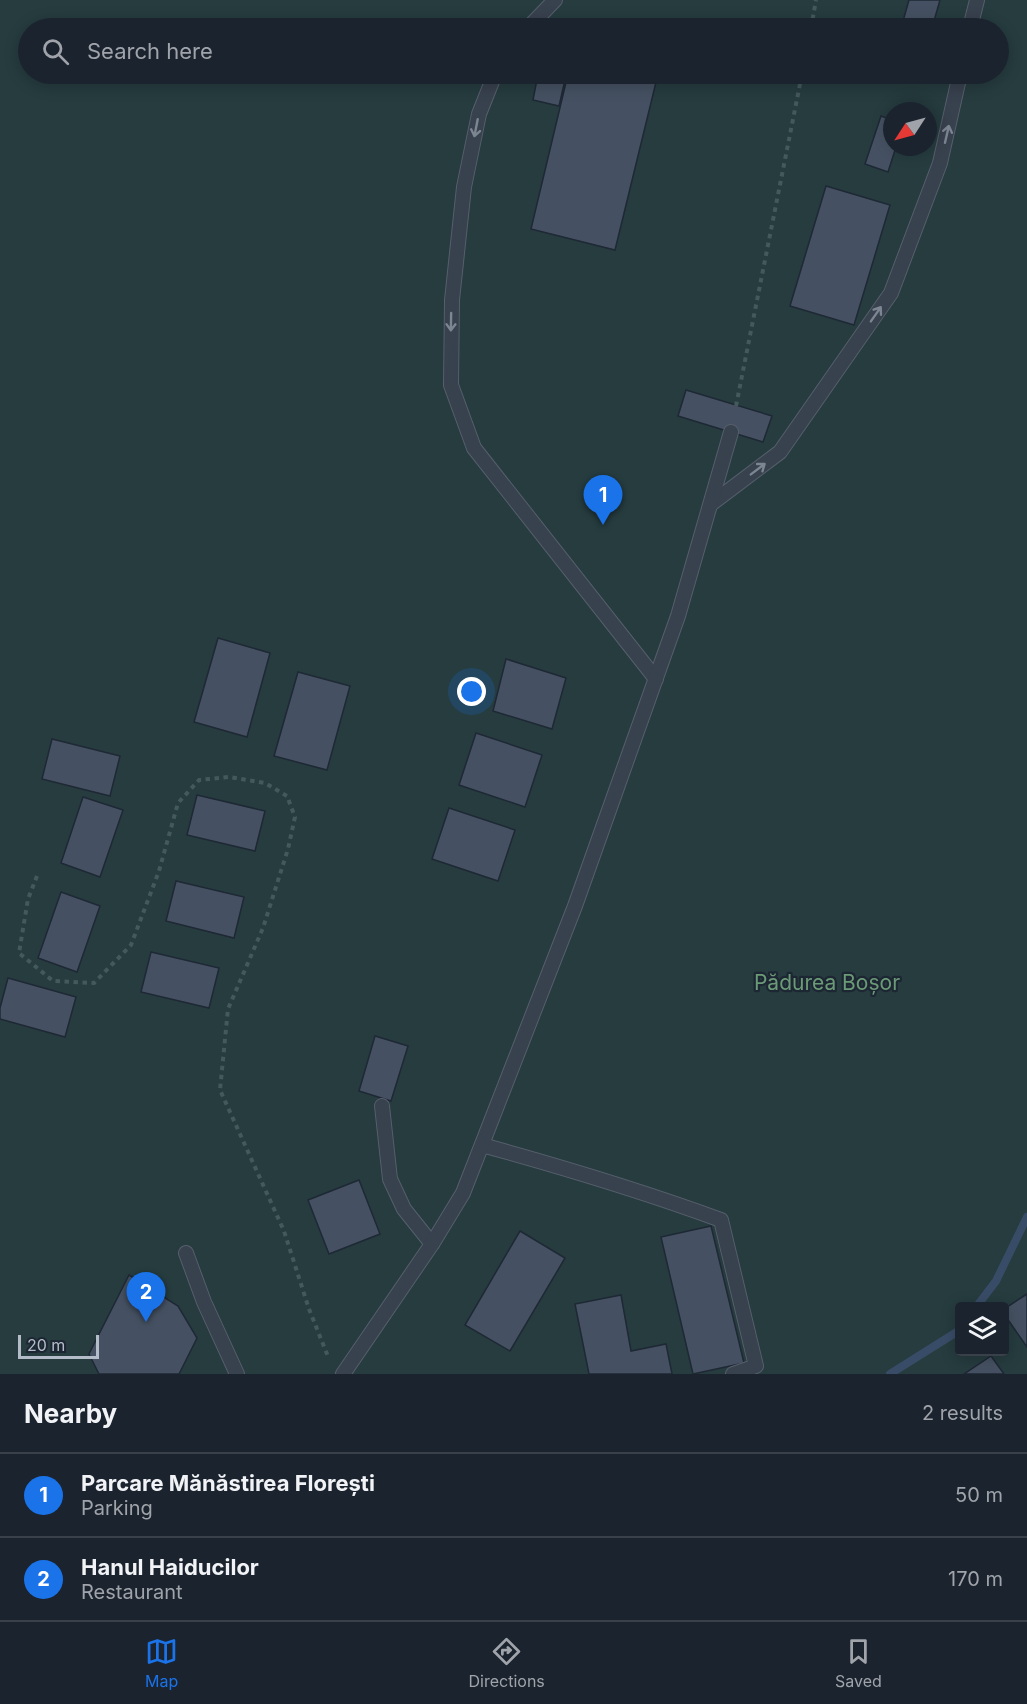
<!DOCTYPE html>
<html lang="en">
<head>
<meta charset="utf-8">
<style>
	body { margin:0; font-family:Inter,sans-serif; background:#242b36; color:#f1f3f6 }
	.controls { position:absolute; right:18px; bottom:18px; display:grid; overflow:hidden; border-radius:6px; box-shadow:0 3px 15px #0003 }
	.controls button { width:54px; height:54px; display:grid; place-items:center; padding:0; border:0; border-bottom:2px solid #39404a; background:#1b232e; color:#f1f3f6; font:30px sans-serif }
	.compass { position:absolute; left:883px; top:102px; width:54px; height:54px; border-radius:50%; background:#1b232e; box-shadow:0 3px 15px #0003; rotate:234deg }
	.scale { position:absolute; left:18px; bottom:15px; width:81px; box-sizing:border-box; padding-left:6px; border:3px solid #b4bcc9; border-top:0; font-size:16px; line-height:21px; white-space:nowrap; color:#b4bcc9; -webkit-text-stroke:4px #1d2633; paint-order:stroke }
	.you { position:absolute; left:472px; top:692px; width:21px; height:21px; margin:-15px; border:4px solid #fff; border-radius:50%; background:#1a73e8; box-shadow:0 0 0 9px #1a73e833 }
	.badge { display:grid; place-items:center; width:39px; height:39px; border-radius:50%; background:#1a73e8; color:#fff; font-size:20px; font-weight:700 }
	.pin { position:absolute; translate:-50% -50px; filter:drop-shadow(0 2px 3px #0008) }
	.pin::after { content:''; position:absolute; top:32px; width:21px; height:18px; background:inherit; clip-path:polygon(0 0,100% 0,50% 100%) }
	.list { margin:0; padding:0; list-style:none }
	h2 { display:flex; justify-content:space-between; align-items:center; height:78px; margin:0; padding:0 24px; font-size:26px }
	h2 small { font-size:20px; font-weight:400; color:#a0a4aa }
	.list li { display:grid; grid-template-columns:39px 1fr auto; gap:18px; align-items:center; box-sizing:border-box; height:84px; padding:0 24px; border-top:2px solid #39404a }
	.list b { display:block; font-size:22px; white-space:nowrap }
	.list p { margin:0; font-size:20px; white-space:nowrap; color:#a0a4aa }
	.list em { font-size:20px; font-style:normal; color:#a0a4aa }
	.icon { flex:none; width:33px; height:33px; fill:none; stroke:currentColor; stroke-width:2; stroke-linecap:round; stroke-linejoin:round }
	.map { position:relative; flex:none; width:1027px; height:1374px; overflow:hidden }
	.search { position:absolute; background:#1b232e; box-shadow:0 3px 15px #0003; left:18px; right:18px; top:18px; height:66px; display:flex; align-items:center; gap:15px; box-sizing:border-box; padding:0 21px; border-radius:33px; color:#a0a4aa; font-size:22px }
	.sheet { height:246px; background:#1b232e }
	nav { display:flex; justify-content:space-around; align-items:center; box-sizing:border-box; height:84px; border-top:2px solid #39404a; background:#1b232e; font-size:16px; color:#a0a4aa }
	nav a { display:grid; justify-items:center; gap:3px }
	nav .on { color:#1a73e8 }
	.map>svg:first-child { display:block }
</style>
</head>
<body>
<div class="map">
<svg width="1027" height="1374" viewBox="0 0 1027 1374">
	<rect width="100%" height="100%" fill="#242f3e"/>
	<path fill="#263c3f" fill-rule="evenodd" d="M0,0H1027V1374H0ZM28,28H998V74H28ZM892,111H928V147H892ZM960,1306H1004V1352H960Z"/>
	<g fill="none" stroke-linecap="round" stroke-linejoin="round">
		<g stroke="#394c67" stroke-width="8">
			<path d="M977,1306L996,1281L1027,1217"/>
			<path d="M890,1374L960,1330"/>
		</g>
	</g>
	<g fill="#455162" stroke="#1f2835" stroke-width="1.5">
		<path d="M909,0H940L932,28H901Z"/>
		<path d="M538,74L565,80L559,106L533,100Z"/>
		<path d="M568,74H658L615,250L531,229Z"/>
		<path d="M881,116L892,120V147H896L888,172L865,164Z"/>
		<path d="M826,186L890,205L854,325L790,306Z"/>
		<path d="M686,390L772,416L763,442L678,416Z"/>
		<path d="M218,638L270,653L247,737L194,722Z"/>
		<path d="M506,659L566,678L552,729L493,711Z"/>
		<path d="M298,672L350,686L327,770L274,756Z"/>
		<path d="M476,733L542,755L525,807L459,785Z"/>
		<path d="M52,739L120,756L110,796L42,779Z"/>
		<path d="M197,795L265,811L255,851L187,835Z"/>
		<path d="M83,797L123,810L100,877L61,863Z"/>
		<path d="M449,808L515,830L498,881L432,859Z"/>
		<path d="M176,881L244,897L234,938L166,921Z"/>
		<path d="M61,892L100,906L77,972L38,958Z"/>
		<path d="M151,952L219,968L209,1008L141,992Z"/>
		<path d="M8,978L76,997L65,1037L0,1019V1008Z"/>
		<path d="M375,1036L408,1046L391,1101L359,1091Z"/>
		<path d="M359,1180L380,1234L329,1254L308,1200Z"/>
		<path d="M711,1226L744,1363L693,1374L661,1237Z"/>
		<path d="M520,1231L565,1258L510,1351L465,1325Z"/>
		<path d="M129,1275L178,1306L197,1338L179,1374H99L89,1354Z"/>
		<path d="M1027,1294V1347L1004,1314V1309Z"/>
		<path d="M621,1295L631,1351L666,1344L672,1374H589L575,1304Z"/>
		<path d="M991,1356L1004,1374H964Z"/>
	</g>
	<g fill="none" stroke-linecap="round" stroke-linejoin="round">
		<defs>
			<g id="lane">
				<path d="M528,28L555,0"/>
				<path d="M970,28L977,0"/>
				<path d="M495,74L479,114L464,187L452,300L451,385L474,448L656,679"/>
				<path d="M711,504L780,452L891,293L940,163L960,74"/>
				<path d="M382,1106L390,1179L404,1209L432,1244"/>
				<path d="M482,1145C562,1167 642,1191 721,1220L756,1366L733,1374"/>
				<path d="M186,1253L204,1302L237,1374"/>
				<path d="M343,1374L432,1244L463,1193L575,906L678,616L731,432"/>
			</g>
		</defs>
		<use href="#lane" stroke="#565f6c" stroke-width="16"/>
		<g stroke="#44595c" stroke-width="4" stroke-dasharray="4.5 4.5" stroke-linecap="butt">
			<path d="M811,28L816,0"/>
			<path d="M736,406L802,74"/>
			<path d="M37,876L28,899L19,953L53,981L94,983L131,945L159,871L178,803L199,780L229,777L265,783L287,796L295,817L288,849L263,928L228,1009L220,1090L284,1231L309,1309L329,1359"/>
		</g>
		<use href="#lane" stroke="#38414e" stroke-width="14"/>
	</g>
	<defs><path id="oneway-shaft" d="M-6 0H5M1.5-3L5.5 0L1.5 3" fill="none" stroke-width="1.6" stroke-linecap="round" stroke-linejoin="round" transform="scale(1.5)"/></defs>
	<g stroke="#7c8592">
		<use href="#oneway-shaft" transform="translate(476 128) rotate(101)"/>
		<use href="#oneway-shaft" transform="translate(947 134) rotate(-77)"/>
		<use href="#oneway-shaft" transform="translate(876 314) rotate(-55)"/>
		<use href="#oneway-shaft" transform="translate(451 322) rotate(91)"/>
		<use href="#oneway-shaft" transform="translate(758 469) rotate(-37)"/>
	</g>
	<g text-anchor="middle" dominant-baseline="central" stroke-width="4.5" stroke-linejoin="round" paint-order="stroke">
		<g font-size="21" fill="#6b9a76" stroke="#1d2633">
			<text x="827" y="982">Pădurea Boșor</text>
		</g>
	</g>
</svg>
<div class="controls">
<button><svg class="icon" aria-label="layers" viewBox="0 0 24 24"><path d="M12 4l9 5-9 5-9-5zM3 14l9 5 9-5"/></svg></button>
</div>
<svg class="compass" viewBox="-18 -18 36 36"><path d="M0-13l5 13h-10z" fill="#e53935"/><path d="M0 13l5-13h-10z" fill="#a0a4aa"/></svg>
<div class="scale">20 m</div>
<div class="you"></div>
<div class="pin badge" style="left:603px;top:525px">1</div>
<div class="pin badge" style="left:146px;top:1322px">2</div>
<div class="search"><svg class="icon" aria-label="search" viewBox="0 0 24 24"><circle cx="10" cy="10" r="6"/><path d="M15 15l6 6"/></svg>Search here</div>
</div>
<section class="sheet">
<h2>Nearby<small>2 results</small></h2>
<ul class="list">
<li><span class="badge">1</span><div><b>Parcare Mănăstirea Florești</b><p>Parking</p></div><em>50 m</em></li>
<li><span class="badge">2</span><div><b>Hanul Haiducilor</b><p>Restaurant</p></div><em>170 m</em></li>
</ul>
</section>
<nav>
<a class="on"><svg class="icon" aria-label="map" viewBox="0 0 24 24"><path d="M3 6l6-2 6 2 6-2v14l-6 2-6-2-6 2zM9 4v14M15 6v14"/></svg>Map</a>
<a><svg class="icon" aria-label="directions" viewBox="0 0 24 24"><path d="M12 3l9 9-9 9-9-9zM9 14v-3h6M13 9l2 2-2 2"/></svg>Directions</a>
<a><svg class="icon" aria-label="saved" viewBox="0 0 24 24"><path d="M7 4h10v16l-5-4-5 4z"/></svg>Saved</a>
</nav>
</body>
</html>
